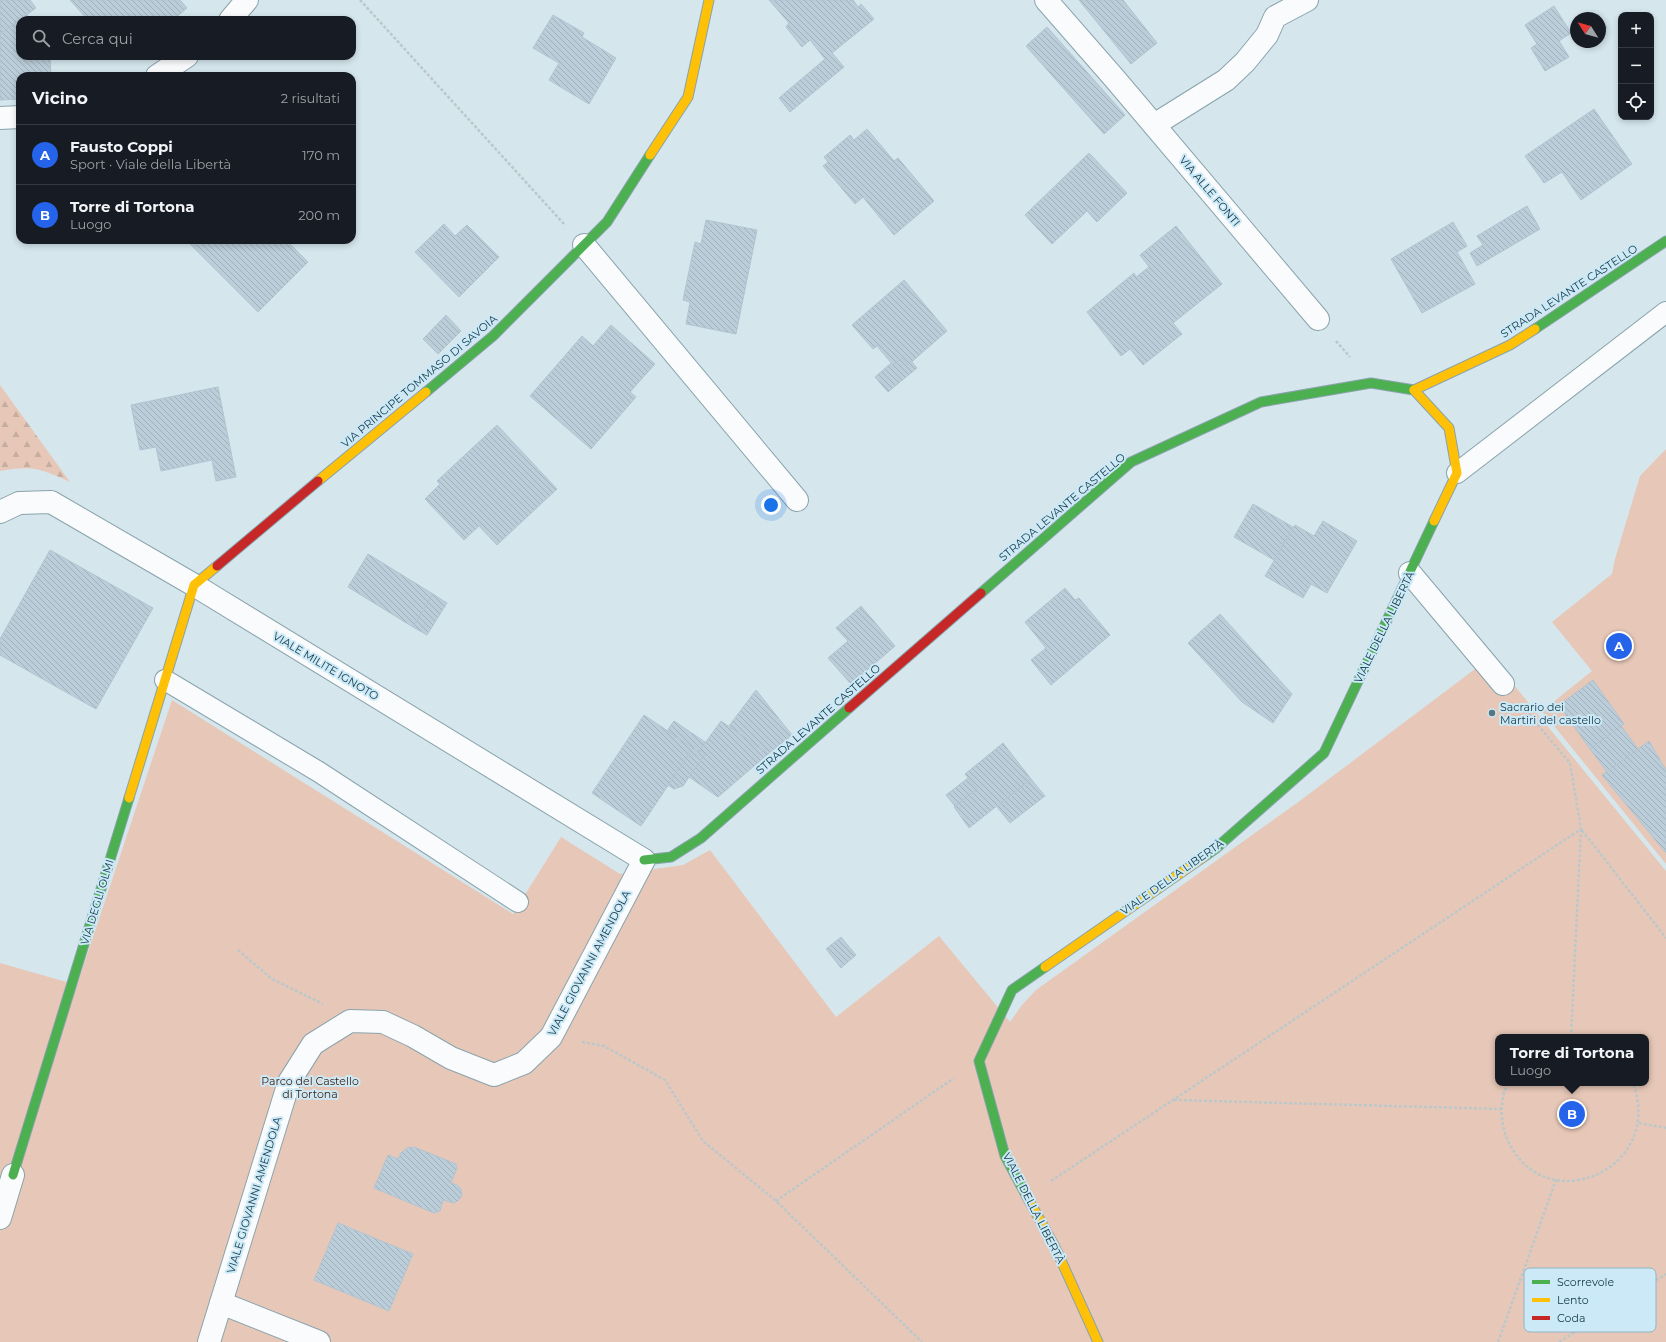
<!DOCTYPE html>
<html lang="it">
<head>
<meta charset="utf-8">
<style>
	body { margin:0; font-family:Montserrat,sans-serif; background:#20242c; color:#f1f3f6 }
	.controls { position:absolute; right:12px; top:12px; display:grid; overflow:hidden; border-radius:8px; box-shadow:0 2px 6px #0003 }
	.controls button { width:36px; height:36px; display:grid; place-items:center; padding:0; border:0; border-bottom:1px solid #363941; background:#171b24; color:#f1f3f6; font:20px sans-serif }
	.compass { position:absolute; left:1570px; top:12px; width:36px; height:36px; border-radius:50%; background:#171b24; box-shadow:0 2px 6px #0003; rotate:307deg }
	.you { position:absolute; left:771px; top:505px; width:14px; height:14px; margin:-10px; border:3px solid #fff; border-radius:50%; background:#1a73e8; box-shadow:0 0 0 6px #1a73e833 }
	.badge { display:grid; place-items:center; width:26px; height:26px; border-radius:50%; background:#2563eb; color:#fff; font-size:13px; font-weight:700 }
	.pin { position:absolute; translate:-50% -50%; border:2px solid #fff; box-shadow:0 1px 4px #0006 }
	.popup { position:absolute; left:1495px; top:1034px; width:154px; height:52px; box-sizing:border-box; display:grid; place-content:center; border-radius:8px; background:#171b24; filter:drop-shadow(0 1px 3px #0005); font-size:13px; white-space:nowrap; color:#9ea1a6 }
	.popup b { font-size:15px; color:#f1f3f6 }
	.popup::after { content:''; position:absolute; left:50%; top:100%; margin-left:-8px; border:8px solid transparent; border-top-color:#171b24 }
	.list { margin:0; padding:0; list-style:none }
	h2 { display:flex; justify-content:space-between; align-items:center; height:52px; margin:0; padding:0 16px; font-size:17px }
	h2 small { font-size:13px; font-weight:400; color:#9ea1a6 }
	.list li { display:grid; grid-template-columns:26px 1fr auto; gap:12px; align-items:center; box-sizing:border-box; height:60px; padding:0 16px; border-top:1px solid #363941 }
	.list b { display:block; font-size:15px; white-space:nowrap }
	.list p { margin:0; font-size:13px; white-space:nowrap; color:#9ea1a6 }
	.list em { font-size:13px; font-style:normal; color:#9ea1a6 }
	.icon { flex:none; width:22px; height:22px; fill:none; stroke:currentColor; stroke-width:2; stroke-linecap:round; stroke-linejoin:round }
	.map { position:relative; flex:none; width:1666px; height:1342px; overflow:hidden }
	.search { position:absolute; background:#171b24; box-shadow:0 2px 6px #0003; left:16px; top:16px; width:340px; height:44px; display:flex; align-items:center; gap:10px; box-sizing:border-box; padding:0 14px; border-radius:12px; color:#9ea1a6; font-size:15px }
	.panel { position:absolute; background:#171b24; box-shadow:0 2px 6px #0003; left:16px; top:72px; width:340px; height:172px; border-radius:12px }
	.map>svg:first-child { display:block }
</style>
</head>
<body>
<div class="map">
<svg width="1666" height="1342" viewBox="0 0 1666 1342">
	<defs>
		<pattern id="forest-firs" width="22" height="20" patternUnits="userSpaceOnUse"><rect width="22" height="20" fill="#e7c8b8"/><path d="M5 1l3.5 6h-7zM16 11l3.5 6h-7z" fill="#c5ada0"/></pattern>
		<pattern id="building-back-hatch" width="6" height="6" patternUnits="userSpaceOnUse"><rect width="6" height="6" fill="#bbcdd9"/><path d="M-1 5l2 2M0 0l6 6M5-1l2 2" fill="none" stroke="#a0b1bc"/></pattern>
	</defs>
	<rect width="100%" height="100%" fill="#d5e6ed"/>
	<path fill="url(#forest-firs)" d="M0,385L70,482C42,469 32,465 0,471Z"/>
	<g fill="#e7c8b8" fill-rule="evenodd">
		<path d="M1666,449V864L1542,711L1592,671L1552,622L1612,574L1615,559L1640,476Z"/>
		<path d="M1491,657L1666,871V1342H0V963L77,985L172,700L513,914L561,837L620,874L683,865L710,850L836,1017L939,936L1010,1022L1022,1005L1036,990L1301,800ZM1498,1037H1646V1083H1498Z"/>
	</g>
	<g fill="url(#building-back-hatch)" stroke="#b2c4d1">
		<path d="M0,0H30L36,8L0,34Z"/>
		<path d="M70,0H180L187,8L173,20H88Z"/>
		<path d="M769,0H847L848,1L853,0L858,7L861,4L874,19L832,53L844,67L790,112L779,98L825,59L810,40L802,47L786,27L789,23Z"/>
		<path d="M1079,0H1123L1157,43L1131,64Z"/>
		<path d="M1554,6L1571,33L1559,41L1569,57L1545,71L1531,48L1537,44L1525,25Z"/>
		<path d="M1598,14L1607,28L1600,32V18H1593Z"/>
		<path d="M27,15L31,20H20V56H50L51,76H20V99L0,100V34Z"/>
		<path d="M553,15L584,33L582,37L616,58L589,104L549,80L559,63L533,48Z"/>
		<path d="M1047,27L1125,115L1104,134L1026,46Z"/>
		<path d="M1594,109L1632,164L1581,200L1562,172L1544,183L1525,156Z"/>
		<path d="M867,129L894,161L898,158L934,201L894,235L863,197L855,204L823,166L828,162L824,157L850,135L854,140Z"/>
		<path d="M1089,153L1127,193L1097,222L1087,211L1052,244L1025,215Z"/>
		<path d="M1527,206L1540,229L1477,266L1470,253L1483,245L1477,236Z"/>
		<path d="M706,220L757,230L736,334L686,324L690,302L683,300L695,242L701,244Z"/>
		<path d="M1453,222L1467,246L1457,252L1475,284L1422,313L1391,259Z"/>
		<path d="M444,224L455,236L467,225L499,257L459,297L415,252Z"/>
		<path d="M1176,226L1222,284L1173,323L1182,334L1143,365L1130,349L1121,356L1087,312L1134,273L1136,277L1149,267L1140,255Z"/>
		<path d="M186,240H286L308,262L258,312Z"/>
		<path d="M904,280L947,331L908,365L902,358L893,365L877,346L873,349L852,325Z"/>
		<path d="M446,315L461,331L438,354L423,339Z"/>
		<path d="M611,325L655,364L630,392L636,397L591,449L530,396L582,336L593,346Z"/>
		<path d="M902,358L908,365L911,361L917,368L888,392L875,377L891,363L893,365Z"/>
		<path d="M218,387L236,477L216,481L212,460L161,471L156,447L140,450L131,405Z"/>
		<path d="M497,425L557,489L497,545L479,526L464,540L425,499L440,484L437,481Z"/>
		<path d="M1253,504L1293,527L1274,560L1234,537Z"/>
		<path d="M1323,521L1357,541L1327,593L1311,584L1303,598L1265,576L1295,525L1314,536Z"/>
		<path d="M50,550L153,608L96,709L0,655V639Z"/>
		<path d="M368,554L433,594L413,627L348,587Z"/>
		<path d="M1065,588L1075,600L1079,598L1110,635L1051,685L1031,660L1046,648L1025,622Z"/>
		<path d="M433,594L447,603L427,635L413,627Z"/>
		<path d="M861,606L895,646L851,684L828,658L848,641L836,628Z"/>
		<path d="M1220,614L1292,694L1273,723L1242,702L1188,643Z"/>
		<path d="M1593,680L1624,724L1590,749L1559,705Z"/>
		<path d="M756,690L792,735L768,754L729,726Z"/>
		<path d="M644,715L693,748L641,826L592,793Z"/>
		<path d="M674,721L705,742L699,752L667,731Z"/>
		<path d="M721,721L768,754L718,797L689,777L705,754L700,750Z"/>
		<path d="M1621,726L1638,749L1607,772L1590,749Z"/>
		<path d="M1649,741L1666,770V853L1602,775Z"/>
		<path d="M1003,743L1031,779L969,828L954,807L977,789L965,774Z"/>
		<path d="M693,748L699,752L700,750L705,754L683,786L674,789L668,785Z"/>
		<path d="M968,778L977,789L955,806L946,795Z"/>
		<path d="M1031,779L1045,796L1010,823L997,807Z"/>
		<path d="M841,937L856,955L841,968L826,949Z"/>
		<path d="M414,1147L456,1164L457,1168L451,1183L457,1185L461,1189L462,1195L459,1200L454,1203L443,1200L440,1211L434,1213L374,1188L388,1155L398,1159L401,1153L407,1148Z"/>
		<path d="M338,1223L413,1254L389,1311L314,1280Z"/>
	</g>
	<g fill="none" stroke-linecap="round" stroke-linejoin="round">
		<defs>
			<g id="lane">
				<path d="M1457,473L1666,312"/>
				<path d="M165,680L319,772L518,902"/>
			</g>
			<g id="street">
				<path d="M1046,0L1115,79L1318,319"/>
				<path d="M230,20L247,0"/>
				<path d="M157,76L187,56"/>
				<path d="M0,118L20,117"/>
				<path d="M1154,125L1226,80L1245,62L1267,35L1275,17L1307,0"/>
				<path d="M584,245L797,500"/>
				<path d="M0,512L19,503L51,502L194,585L644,860L551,1037L524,1063L494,1075L451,1058L413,1036L383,1022L350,1021L313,1044L289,1082L209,1342"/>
				<path d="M1410,573L1503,684"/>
				<path d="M0,1218L13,1175"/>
				<path d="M221,1303L319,1342"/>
			</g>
			<g id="fast">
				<path d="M1535,329L1666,241"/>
				<path d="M426,392L493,336L607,222L650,155"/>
				<path d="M981,593L1131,462L1261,402L1371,383L1414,390"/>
				<path d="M1205,856L1215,849L1324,753L1434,521"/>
				<path d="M644,860L671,857L701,838L849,708"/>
				<path d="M13,1175L129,798"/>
				<path d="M1026,1195L1005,1156L979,1061L1012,990L1045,967"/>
			</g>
			<g id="slow">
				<path d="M650,155L688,97L709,0"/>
				<path d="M1414,390L1510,345L1535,329"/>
				<path d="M1414,390L1449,428L1457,473L1434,521"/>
				<path d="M318,481L426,392"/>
				<path d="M129,798L194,585L217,566"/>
				<path d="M1045,967L1205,856"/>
				<path d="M1026,1195L1055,1247L1098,1342"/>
			</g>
			<g id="jam">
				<path d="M217,566L318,481"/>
				<path d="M849,708L981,593"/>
			</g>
		</defs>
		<use href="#lane" stroke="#8aa3ac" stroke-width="22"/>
		<use href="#street" stroke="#8aa3ac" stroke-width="24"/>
		<use href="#fast" stroke="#8aa3ac" stroke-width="11"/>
		<use href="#slow" stroke="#8aa3ac" stroke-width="11"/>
		<use href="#jam" stroke="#8aa3ac" stroke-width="11"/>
		<g stroke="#bcc7ca" stroke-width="2.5" stroke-dasharray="3 2" stroke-linecap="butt">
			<path d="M360,0L564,224"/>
			<path d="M1336,341L1350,357"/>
			<path d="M238,950L272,979L323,1004"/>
			<path d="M1571,1037L1581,829L1666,938"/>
			<path d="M582,1042L604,1046L665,1080L703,1141L776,1201L922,1342"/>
			<path d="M1508,1083C1500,1098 1500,1120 1506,1136C1540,1223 1666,1172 1633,1083"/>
			<path d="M1174,1100L1501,1109"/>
			<path d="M1639,1123L1666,1128"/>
			<path d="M1051,1181L1581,829L1570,763L1521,705"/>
			<path d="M776,1201L954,1078"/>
			<path d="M1498,1342L1556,1180"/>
			<path d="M1559,1342L1666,1274"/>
		</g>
		<use href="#lane" stroke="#f9fbfc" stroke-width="20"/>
		<use href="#street" stroke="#f9fbfc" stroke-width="22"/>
		<use href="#fast" stroke="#4caf50" stroke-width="9"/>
		<use href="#slow" stroke="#ffc107" stroke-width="9"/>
		<use href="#jam" stroke="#c62828" stroke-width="9"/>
	</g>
	<circle fill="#587580" stroke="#cbe9f7" stroke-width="1.5" cx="1492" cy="713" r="4"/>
	<g text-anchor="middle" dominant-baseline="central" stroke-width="4" stroke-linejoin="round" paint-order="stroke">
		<g font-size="11" fill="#153846" stroke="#cbe9f7">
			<text transform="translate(1210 191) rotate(50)">VIA ALLE FONTI</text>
			<text transform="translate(1569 291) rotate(-33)">STRADA LEVANTE CASTELLO</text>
			<text transform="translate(419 381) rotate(-40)">VIA PRINCIPE TOMMASO DI SAVOIA</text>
			<text transform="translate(1062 507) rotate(-40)">STRADA LEVANTE CASTELLO</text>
			<text transform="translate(1384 627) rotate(-64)">VIALE DELLA LIBERTÀ</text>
			<text transform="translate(326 666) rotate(31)">VIALE MILITE IGNOTO</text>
			<text transform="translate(818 719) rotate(-41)">STRADA LEVANTE CASTELLO</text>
			<text transform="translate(1172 877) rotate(-35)">VIALE DELLA LIBERTÀ</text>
			<text transform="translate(97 902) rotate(-73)">VIA DEGLI OLMI</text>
			<text transform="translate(589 963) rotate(-62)">VIALE GIOVANNI AMENDOLA</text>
			<text transform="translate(254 1195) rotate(-73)">VIALE GIOVANNI AMENDOLA</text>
			<text transform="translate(1034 1208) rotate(63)">VIALE DELLA LIBERTÀ</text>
		</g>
		<g font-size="11" fill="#153846" stroke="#cbe9f7" text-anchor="start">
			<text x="1500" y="707">Sacrario dei<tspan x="1500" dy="13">Martiri del castello</tspan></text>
		</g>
		<g font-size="11" fill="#46210c" stroke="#cbe9f7">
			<text x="310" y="1081">Parco del Castello<tspan x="310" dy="13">di Tortona</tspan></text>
		</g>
	</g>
	<rect x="1524" y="1268" width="132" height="64" rx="6" fill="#cbe9f7" stroke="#94b4c2" stroke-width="1"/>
	<rect x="1532" y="1280" width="18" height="4" fill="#4caf50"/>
	<rect x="1532" y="1298" width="18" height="4" fill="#ffc107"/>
	<rect x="1532" y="1316" width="18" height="4" fill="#c62828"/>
	<g font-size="11" fill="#153846">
		<text x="1557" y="1286">Scorrevole</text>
		<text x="1557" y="1304">Lento</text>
		<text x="1557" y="1322">Coda</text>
	</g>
</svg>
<div class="controls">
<button>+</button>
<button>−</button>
<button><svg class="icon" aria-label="locate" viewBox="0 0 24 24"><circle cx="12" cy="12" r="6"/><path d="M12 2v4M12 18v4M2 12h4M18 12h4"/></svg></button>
</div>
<svg class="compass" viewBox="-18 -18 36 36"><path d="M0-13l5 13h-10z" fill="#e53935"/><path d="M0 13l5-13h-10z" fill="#9ea1a6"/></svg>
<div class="you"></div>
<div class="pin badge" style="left:1619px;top:646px">A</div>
<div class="pin badge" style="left:1572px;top:1114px">B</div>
<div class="popup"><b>Torre di Tortona</b>Luogo</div>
<div class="search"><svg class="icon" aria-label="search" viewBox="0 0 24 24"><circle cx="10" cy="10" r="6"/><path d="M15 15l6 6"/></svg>Cerca qui</div>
<section class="panel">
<h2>Vicino<small>2 risultati</small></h2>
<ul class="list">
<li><span class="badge">A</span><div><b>Fausto Coppi</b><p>Sport · Viale della Libertà</p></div><em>170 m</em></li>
<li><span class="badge">B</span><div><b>Torre di Tortona</b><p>Luogo</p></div><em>200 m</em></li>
</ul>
</section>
</div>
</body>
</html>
